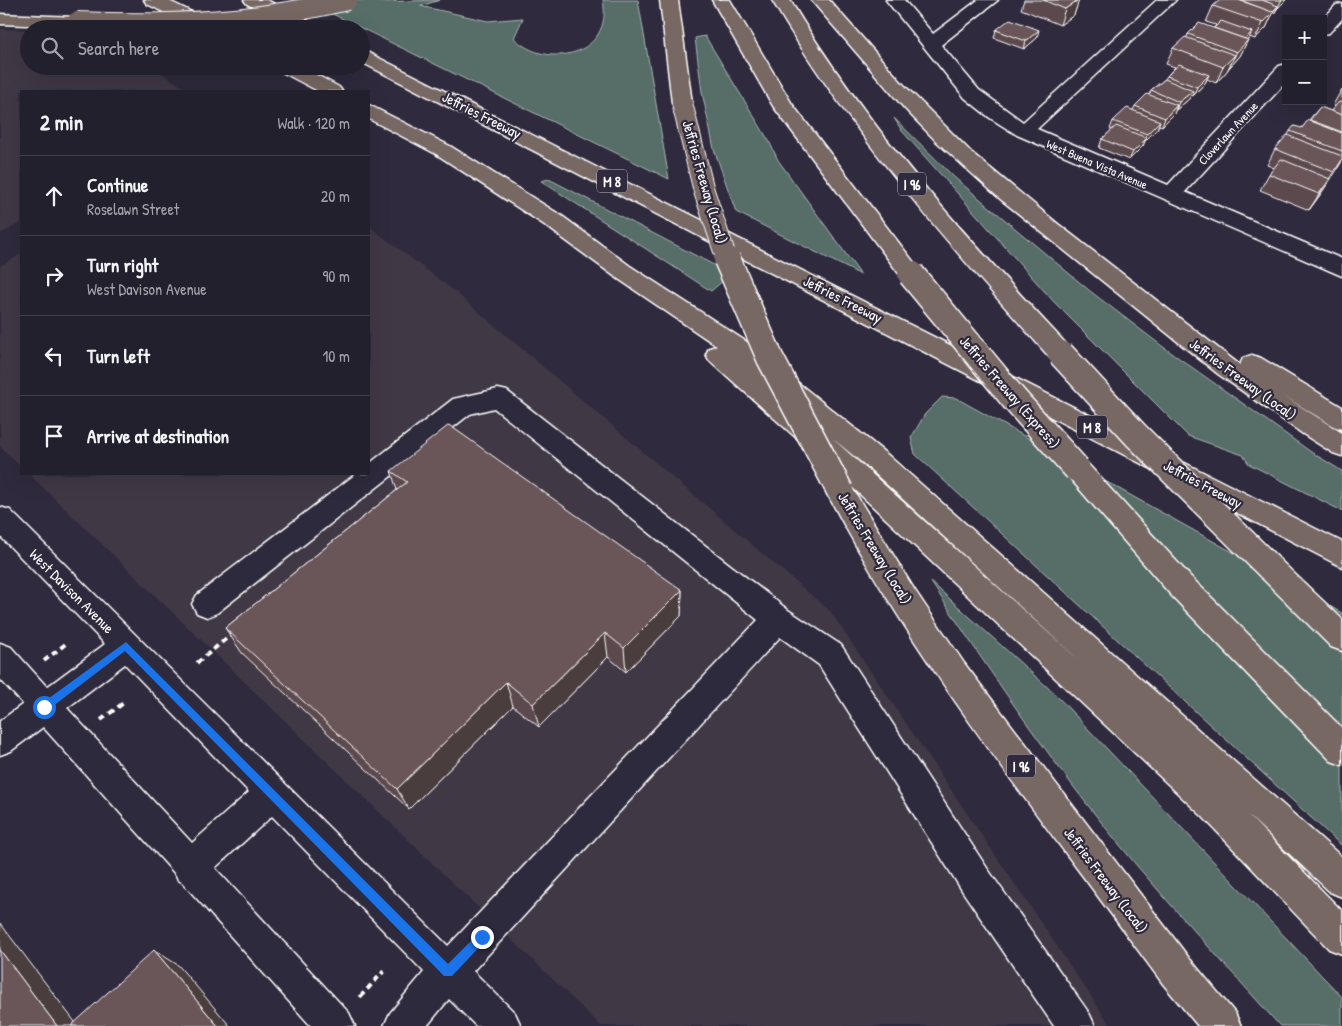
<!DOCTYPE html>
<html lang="en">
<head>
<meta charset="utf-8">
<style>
	body { margin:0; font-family:"Patrick Hand",sans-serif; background:#2b2836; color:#f1f3f6 }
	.controls { position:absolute; right:15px; top:15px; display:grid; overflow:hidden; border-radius:0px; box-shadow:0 5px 20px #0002 }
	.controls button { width:45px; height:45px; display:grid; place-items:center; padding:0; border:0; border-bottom:1px solid #403e4a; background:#23202e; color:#f1f3f6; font:25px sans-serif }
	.stop { position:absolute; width:15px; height:15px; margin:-11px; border:4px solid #1a73e8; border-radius:50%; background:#fff }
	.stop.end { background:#1a73e8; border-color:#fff; box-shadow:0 1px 5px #0008 }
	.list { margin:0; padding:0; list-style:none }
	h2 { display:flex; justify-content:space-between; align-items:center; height:65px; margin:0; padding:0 20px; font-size:21px }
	h2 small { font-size:16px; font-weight:400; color:#a3a3aa }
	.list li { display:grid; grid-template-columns:32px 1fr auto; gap:15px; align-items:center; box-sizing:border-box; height:80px; padding:0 20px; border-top:1px solid #403e4a }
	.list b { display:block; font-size:19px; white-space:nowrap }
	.list p { margin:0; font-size:16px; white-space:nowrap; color:#a3a3aa }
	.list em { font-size:16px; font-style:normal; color:#a3a3aa }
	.icon { flex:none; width:28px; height:28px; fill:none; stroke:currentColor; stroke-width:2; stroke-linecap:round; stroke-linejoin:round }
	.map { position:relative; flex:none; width:1342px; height:1026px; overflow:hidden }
	.search { position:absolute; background:#23202e; box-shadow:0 5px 20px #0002; left:20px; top:20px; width:350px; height:55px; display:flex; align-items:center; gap:12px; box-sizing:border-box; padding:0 18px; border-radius:28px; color:#a3a3aa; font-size:19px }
	.panel { position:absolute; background:#23202e; box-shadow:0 5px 20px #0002; left:20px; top:90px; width:350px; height:385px; border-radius:0px }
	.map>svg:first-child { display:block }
</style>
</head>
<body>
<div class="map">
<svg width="1342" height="1026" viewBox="0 0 1342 1026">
	<rect width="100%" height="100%" fill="#2f2a3d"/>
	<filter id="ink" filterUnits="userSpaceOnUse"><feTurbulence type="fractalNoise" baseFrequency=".02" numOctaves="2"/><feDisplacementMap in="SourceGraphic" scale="10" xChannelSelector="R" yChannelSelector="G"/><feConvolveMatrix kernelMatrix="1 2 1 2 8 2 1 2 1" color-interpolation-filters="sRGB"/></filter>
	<g filter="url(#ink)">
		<g fill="#413745">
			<path d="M0,29L29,30V66H151L189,91H21V223L0,234Z"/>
			<path d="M369,226L453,290L830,611L1111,1026H601L29,474H369Z"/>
			<path d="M21,254V467L0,446V266Z"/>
		</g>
		<g fill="#566d68" stroke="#aab6b4">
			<path d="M304,0H376L379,2L440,0L420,6L488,21L523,18L514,38C547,71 614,55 603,0H638L669,179Z"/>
			<path d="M705,36L769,141L778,160L861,275L736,212L714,149L702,92L695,38Z"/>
			<path d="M894,118L955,178L1090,291L1162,346L1311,452L1342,471V511L1249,464L1243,455L1188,436L1054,302L902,131Z"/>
			<path d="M549,179L731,274L711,291L541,181Z"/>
			<path d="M942,397L956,398L1342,613V846L915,454L911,438L925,414Z"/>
			<path d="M931,582L1055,694L1342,997V1026H1280C1233,973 1184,921 1138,867C1063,779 994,679 931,582Z"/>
		</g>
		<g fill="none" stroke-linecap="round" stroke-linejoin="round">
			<defs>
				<g id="minor">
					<path d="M886,0H904L933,34L978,0H998L941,45L979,90L1023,122L1157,0H1176L1037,129L1168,185L1279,66L1286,64V82L1185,192L1342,259V276L1017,135L990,118L965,98Z"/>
					<path d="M1342,4V19L1329,33L1323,34V19L1336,5Z"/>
					<path d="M498,389L507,391L788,610L841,645L987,868L1089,1013L1095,1026H1054L963,892L819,665L780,637L473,971L515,1013L521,1026H476L449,999L427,1026H384L390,1013L424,972L272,816L215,868L349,1013L355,1026H311L182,882L178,880L176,875L43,727L11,751L0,755V721L23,704L0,679V643L11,647L47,687L105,644L0,536V507L10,510L448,946L758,620L494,408L470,414L217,613L207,617L197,613L192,604L197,595L356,474H369V464L453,399ZM125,664L249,792L192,843L67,708Z"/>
				</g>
				<g id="highway">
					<path d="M144,0H167L219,25L222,29H198L147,4Z"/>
					<path d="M244,0H267L316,25L319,29H296L247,4Z"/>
					<path d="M660,0H678L692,103L689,107H675L672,103Z"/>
					<path d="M712,0H730L792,104L919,269L922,274L919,279L911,282L903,279L773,106Z"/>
					<path d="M772,0H790C868,130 966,237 1070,348L1073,354L1070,360L1061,363L1052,360C950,246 850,133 772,0Z"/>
					<path d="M811,0H829L903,84L972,153L1058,224L1240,365L1243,358L1252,355L1261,358L1342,407V429L1333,426L1281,394L1342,433V456L1333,453L1303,434L1218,374L999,198L937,142L905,109Z"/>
					<path d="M0,14L77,17L83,18L86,22L83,26L77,27L0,24Z"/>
					<path d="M361,49L1342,542V567L361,62Z"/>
					<path d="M276,66H300L339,87L342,91H318L278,70Z"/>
					<path d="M369,105L450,146L562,216L630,266L750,344L889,456L1342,857V897L1330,892L1248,815L1342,911V954L1329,949L1203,817L851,486L914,589L964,663L1189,958L1235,1013L1241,1026H1198L1163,984C1046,824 918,668 826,491L830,483L840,480L847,483L709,360L706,354L709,348L717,346L614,276L546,226L436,154L369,119ZM832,438L871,470L1082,663Z"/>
					<path d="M1077,459L1086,462L1190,576L1342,728V765L1331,761L1170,594L1068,476L1064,469L1068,462Z"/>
					<path d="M1269,555L1279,559L1342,619V651L1331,647L1259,575L1255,567L1259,559Z"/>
				</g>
			</defs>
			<use href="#minor" stroke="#fff" stroke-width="3"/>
			<use href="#highway" stroke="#fff" stroke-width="3"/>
			<g stroke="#fff" stroke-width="4" stroke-dasharray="6 4.5" stroke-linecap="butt">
				<path d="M44,661L68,642"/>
				<path d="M197,663L233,633"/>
				<path d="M101,720L126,701"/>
				<path d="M360,997L384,971"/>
			</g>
			<use href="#minor" fill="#2f2a3d" fill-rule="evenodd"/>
			<use href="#highway" fill="#776864" fill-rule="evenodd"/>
			<defs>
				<g id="highway-bridge-far1">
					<path d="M77,22C169,26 257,22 347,0"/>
					<path d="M682,103L704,191L727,260"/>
				</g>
				<g id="highway-bridge">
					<path d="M727,259L770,358L840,491"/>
					<path d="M911,274L1015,400L1077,469"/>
					<path d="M1061,354L1136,435L1269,567"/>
				</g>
			</defs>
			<use href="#highway-bridge-far1" stroke="#fff" stroke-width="22" stroke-linecap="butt"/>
			<use href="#highway-bridge" stroke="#fff" stroke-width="29" stroke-linecap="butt"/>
			<use href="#highway-bridge-far1" stroke="#776864" stroke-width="20"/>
			<use href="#highway-bridge" stroke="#776864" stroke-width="26"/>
		</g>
		<g fill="#5b494d" stroke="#fff">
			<path d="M1024,0H1079L1074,15L1060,25L1021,9Z"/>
			<path d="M1240,0H1286L1277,9L1274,14L1271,17L1266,28L1255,39L1249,37L1240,56L1229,68L1227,71L1216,83L1207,79L1205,83L1193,96L1191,95L1189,99L1176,110H1175L1174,114L1162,126L1159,125L1157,129L1145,141L1143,146L1129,160L1099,148L1102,139L1112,130L1110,129L1113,121L1133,110L1135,106L1149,95L1151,90L1165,79L1167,76L1175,67L1166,64L1173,48L1187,37L1188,34L1214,28L1216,25L1206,22L1213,6Z"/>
			<path d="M996,30L1037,38L1024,49L994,38Z"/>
			<path d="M1342,89V161L1320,195L1309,210L1260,190L1269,174L1274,168L1267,165L1275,149L1288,135L1290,131L1302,128L1320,107L1331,111L1335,106L1333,105Z"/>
			<path d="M391,471L682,590L681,616L626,672L608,657L539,727L513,706L409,809L242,653L225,628L397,490Z"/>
		</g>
		<g fill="#4a3c3e" stroke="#fff">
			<path d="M1078,0H1079L1074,15L1060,25L1065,9Z"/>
			<path d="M1282,0H1286L1277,9L1281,1Z"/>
			<path d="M1278,6L1274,14L1271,17L1266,28L1255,39L1263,23Z"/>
			<path d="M1039,30L1037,38L1024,49L1026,41Z"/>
			<path d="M1252,32L1240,56L1229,68L1241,43Z"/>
			<path d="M1235,55L1227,71L1216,83L1223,67Z"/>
			<path d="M1209,75L1205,83L1193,96L1197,87Z"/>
			<path d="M1193,91L1189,99L1176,110L1179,102Z"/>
			<path d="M1177,105L1174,114L1162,126L1165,118Z"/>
			<path d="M1160,121L1157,129L1145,141L1143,146L1129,160L1133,152L1145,140L1147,134Z"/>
			<path d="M1342,159V161L1335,173L1320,195L1309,210Z"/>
			<path d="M682,590L681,616L626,672L624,648Z"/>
			<path d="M605,633L608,657L539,727L533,704Z"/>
			<path d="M506,682L513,706L409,809L397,789Z"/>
			<path d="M0,923L78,1026H57L0,950Z"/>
			<path d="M154,950L178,965L230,1026H218Z"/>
		</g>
		<g fill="#6a5559" stroke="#fff">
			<path d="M1043,0H1078L1065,9Z"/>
			<path d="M1220,0H1238L1274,12L1263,23L1213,6Z"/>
			<path d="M1240,0H1262L1278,6L1272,12Z"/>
			<path d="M1010,19L1039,30L1026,41L996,30Z"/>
			<path d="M1221,21L1252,32L1245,39L1214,28Z"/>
			<path d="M1199,23L1248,40L1237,52L1188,34Z"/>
			<path d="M1185,37L1235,55L1223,67L1173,48Z"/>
			<path d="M1179,64L1209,75L1197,87L1167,76Z"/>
			<path d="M1165,79L1193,91L1179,102L1151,90Z"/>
			<path d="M1147,94L1177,105L1165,118L1135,106Z"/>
			<path d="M1339,102L1342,103V115L1331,111Z"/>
			<path d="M1320,107L1342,115V132L1310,120Z"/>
			<path d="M1127,108L1160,121L1147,134L1113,121Z"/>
			<path d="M1308,120L1342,133V151L1290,131L1294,126L1302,128Z"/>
			<path d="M1116,126L1147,138L1133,152L1102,139Z"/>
			<path d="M1287,135L1342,156V160L1334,172L1275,149Z"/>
			<path d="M1281,159L1330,179L1319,194L1269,174Z"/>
			<path d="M449,425L682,590L624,648L605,633L533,704L506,682L397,789L225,628L407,482L391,471Z"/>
			<path d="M0,950L57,1026H0Z"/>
			<path d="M154,950L218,1026H71Z"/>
		</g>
	</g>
	<path fill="#1a73e8" d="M126,642L448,964L478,934H485V941L452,976H444L125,651L48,710H41V704Z"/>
	<g text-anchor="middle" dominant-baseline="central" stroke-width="4.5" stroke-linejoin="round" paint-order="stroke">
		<g font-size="12" fill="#fff" stroke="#2f2a3d">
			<text transform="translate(1228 133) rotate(-47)">Cloverlawn Avenue</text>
			<text transform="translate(1097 164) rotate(23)">West Buena Vista Avenue</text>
		</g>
		<g fill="#2f2a3d" stroke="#c1bfc5" stroke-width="1">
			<rect x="597" y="169.5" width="30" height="23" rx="4"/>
			<rect x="898" y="172.5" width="28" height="23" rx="4"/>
			<rect x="1077" y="415.5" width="30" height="23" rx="4"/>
			<rect x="1007" y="754.5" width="28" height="23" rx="4"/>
		</g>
		<g font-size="14" font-weight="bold" fill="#fff">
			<text x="612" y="181">M 8</text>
			<text x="912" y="184">I 96</text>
			<text x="1092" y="427">M 8</text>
			<text x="1021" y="766">I 96</text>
		</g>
		<g font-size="15" fill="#fff" stroke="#2f2a3d">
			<text transform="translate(482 115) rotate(27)">Jeffries Freeway</text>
			<text transform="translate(705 182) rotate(74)">Jeffries Freeway (Local)</text>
			<text transform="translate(843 299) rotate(27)">Jeffries Freeway</text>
			<text transform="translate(1243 379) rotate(36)">Jeffries Freeway (Local)</text>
			<text transform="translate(1010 392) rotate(49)">Jeffries Freeway (Express)</text>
			<text transform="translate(1203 484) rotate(28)">Jeffries Freeway</text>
			<text transform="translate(875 548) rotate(59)">Jeffries Freeway (Local)</text>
			<text transform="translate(72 591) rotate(45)">West Davison Avenue</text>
			<text transform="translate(1106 880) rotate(53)">Jeffries Freeway (Local)</text>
		</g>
	</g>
</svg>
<div class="controls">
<button>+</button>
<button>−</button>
</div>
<div class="stop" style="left:44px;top:707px"></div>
<div class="stop end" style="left:482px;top:937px"></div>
<div class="search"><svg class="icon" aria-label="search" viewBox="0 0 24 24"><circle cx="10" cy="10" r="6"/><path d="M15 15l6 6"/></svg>Search here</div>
<section class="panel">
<h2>2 min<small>Walk · 120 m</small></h2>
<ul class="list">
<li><svg class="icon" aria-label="ahead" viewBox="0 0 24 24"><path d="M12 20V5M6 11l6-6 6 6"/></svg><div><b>Continue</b><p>Roselawn Street</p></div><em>20 m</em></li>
<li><svg class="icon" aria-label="right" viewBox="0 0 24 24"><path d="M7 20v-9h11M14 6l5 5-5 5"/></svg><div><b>Turn right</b><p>West Davison Avenue</p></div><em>90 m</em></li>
<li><svg class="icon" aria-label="left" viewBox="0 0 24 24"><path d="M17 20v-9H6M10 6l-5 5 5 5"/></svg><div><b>Turn left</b></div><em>10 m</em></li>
<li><svg class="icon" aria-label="arrive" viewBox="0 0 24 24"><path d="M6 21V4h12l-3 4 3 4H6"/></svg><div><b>Arrive at destination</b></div></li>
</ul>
</section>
</div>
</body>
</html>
